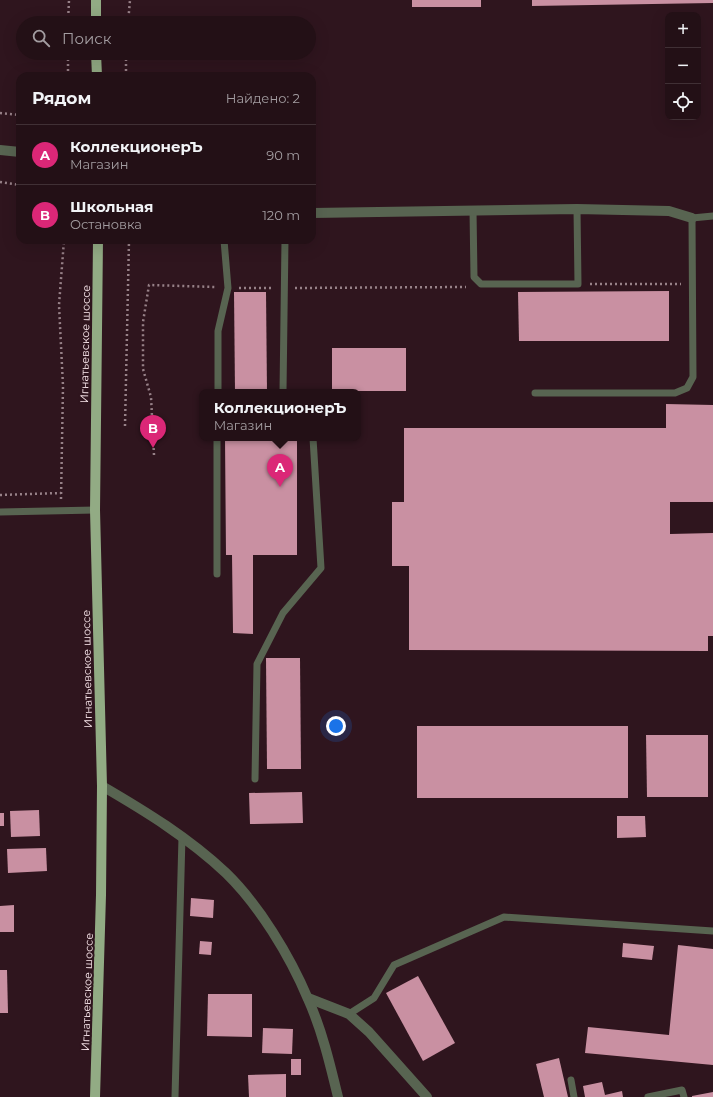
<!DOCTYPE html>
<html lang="ru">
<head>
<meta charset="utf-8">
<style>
	body { margin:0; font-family:Montserrat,sans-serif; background:#2b191f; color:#f1f3f6 }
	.controls { position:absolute; right:12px; top:12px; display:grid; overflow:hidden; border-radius:8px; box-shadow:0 4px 16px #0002 }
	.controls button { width:36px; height:36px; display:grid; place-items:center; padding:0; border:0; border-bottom:1px solid #403035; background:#231016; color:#f1f3f6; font:20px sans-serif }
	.you { position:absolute; left:336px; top:726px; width:14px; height:14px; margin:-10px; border:3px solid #fff; border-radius:50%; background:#1a73e8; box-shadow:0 0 0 6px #1a73e833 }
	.badge { display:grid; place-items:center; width:26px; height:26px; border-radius:50%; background:#db2777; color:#fff; font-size:13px; font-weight:700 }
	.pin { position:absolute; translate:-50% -33px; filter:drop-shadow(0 1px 2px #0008) }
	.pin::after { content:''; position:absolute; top:21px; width:14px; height:12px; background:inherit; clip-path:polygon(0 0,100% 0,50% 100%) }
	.popup { position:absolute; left:199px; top:389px; width:162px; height:52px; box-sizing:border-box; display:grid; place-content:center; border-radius:8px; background:#231016; filter:drop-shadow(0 1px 3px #0005); font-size:13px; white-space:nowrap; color:#a39da1 }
	.popup b { font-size:15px; color:#f1f3f6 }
	.popup::after { content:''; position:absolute; left:50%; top:100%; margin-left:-8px; border:8px solid transparent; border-top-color:#231016 }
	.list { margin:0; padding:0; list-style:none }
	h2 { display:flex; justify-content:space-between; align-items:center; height:52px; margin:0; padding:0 16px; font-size:17px }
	h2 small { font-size:13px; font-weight:400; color:#a39da1 }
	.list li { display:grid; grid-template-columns:26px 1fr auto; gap:12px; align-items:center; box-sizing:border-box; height:60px; padding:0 16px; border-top:1px solid #403035 }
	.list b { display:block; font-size:15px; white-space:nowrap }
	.list p { margin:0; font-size:13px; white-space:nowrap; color:#a39da1 }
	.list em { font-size:13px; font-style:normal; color:#a39da1 }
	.icon { flex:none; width:22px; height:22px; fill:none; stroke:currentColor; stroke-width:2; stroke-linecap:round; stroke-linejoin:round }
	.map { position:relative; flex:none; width:713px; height:1097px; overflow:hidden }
	.search { position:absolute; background:#231016; box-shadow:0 4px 16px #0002; left:16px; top:16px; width:300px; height:44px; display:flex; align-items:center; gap:10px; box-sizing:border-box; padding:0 14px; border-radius:22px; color:#a39da1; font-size:15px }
	.panel { position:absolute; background:#231016; box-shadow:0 4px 16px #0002; left:16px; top:72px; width:300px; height:172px; border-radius:12px }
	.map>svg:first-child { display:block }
</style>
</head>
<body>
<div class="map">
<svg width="713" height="1097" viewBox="0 0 713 1097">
	<rect width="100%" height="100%" fill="#2f151e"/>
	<g fill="#c990a2">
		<rect x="412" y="0" width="69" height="7"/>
		<path d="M532,0H713V3L532,6Z"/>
		<path d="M669,291V341H519L518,292Z"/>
		<path d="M234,292H266L267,392H235Z"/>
		<rect x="332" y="348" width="74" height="43"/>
		<path d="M666,404L713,405V502H670V534L713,533V636H708V651L409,650V566H392V502H404V428H666Z"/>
		<path d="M225,438H297V555H253V634L233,633L232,555H226Z"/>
		<path d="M266,658H300L301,769H267Z"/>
		<rect x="417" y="726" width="211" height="72"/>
		<path d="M646,735H708V797H647Z"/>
		<path d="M302,792L303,823L250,824L249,793Z"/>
		<path d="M39,810L40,836L11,837L10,811Z"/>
		<rect x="0" y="813" width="4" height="13"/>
		<path d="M617,816H645L646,837L617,838Z"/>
		<path d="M46,848L47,871L8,873L7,849Z"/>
		<path d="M191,898L214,900L213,918L190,916Z"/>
		<path d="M14,905V932H0V906Z"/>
		<path d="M200,941L212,942L211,955L199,954Z"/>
		<path d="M623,943L654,946L652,960L622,957Z"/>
		<path d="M678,945L713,949V1065L585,1053L588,1027L669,1035Z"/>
		<path d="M0,970H7L8,1013H0Z"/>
		<path d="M418,976L455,1043L423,1061L386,993Z"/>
		<path d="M208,994H252V1037L207,1036Z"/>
		<path d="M263,1028L293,1029L292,1054L262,1053Z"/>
		<path d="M559,1058L568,1097H544L536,1064Z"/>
		<rect x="291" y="1059" width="10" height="16"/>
		<path d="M286,1074V1097H249L248,1075Z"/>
		<path d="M602,1082L605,1095L622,1091L623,1097H585L583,1086Z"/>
		<path d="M713,1092V1097H692V1096Z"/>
	</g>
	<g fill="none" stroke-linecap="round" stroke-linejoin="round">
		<g stroke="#978188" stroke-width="2.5" stroke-dasharray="2 3" stroke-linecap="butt">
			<path d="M68,23L69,0"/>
			<path d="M128,23L130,0"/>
			<path d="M68,76V53"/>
			<path d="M126,76V53"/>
			<path d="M0,113L20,115"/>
			<path d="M0,182L20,185"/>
			<path d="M590,284H681"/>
			<path d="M239,288H272"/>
			<path d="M295,288L466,287"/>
			<path d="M125,426L129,240"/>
			<path d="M154,455L151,397L143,369V322L149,285L216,287"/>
			<path d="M0,495L61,493"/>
			<path d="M61,499L63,386L59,305L64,240"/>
		</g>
		<g stroke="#586451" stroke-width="7">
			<path d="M473,210L474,277L481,284H578L577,209"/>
			<path d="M218,392V331L228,288L224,240"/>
			<path d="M283,392L285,240"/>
			<path d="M535,393H675L687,388L693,377L692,218L713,216"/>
			<path d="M0,512L95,510"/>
			<path d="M217,574V438"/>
			<path d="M255,779L257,664L283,613L321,568L313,438"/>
			<path d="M349,1014L374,998L394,965L504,917L713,931"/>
			<path d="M571,1080L574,1097"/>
			<path d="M175,1097L182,837"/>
			<path d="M648,1097L682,1090L684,1097"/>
		</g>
		<g stroke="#586451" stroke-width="10">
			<path d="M0,150L20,152"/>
			<path d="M312,213L577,209L669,211L692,218"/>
			<path d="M308,998L349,1014L369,1032L427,1097"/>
		</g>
		<path stroke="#586451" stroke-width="10" d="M102,786C145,811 189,838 226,873C259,905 290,956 308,999C322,1030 330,1064 338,1097"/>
		<g stroke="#92ab84" stroke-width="10">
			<path d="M96,0V23"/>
			<path d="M96,53L97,76"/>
			<path d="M95,1097L101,895L102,786L95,510L98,240"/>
		</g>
	</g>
	<g text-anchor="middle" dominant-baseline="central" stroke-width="4" stroke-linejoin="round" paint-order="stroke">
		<g font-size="11" fill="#fbe8ed" stroke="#2f151e">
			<text transform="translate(85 344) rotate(-89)">Игнатьевское шоссе</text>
			<text transform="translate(87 669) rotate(-91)">Игнатьевское шоссе</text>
			<text transform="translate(87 992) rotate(-88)">Игнатьевское шоссе</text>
		</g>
	</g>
</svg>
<div class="controls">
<button>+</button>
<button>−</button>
<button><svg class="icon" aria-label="locate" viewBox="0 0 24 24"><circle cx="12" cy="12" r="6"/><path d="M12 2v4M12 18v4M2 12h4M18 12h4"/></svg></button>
</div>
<div class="you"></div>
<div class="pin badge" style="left:280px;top:487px">A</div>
<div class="popup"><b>КоллекционерЪ</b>Магазин</div>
<div class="pin badge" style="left:153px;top:448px">B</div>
<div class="search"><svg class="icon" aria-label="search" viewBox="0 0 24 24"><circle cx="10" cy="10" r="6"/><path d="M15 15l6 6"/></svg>Поиск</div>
<section class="panel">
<h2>Рядом<small>Найдено: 2</small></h2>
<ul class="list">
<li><span class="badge">A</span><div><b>КоллекционерЪ</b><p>Магазин</p></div><em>90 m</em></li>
<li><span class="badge">B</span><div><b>Школьная</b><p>Остановка</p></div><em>120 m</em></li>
</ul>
</section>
</div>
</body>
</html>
